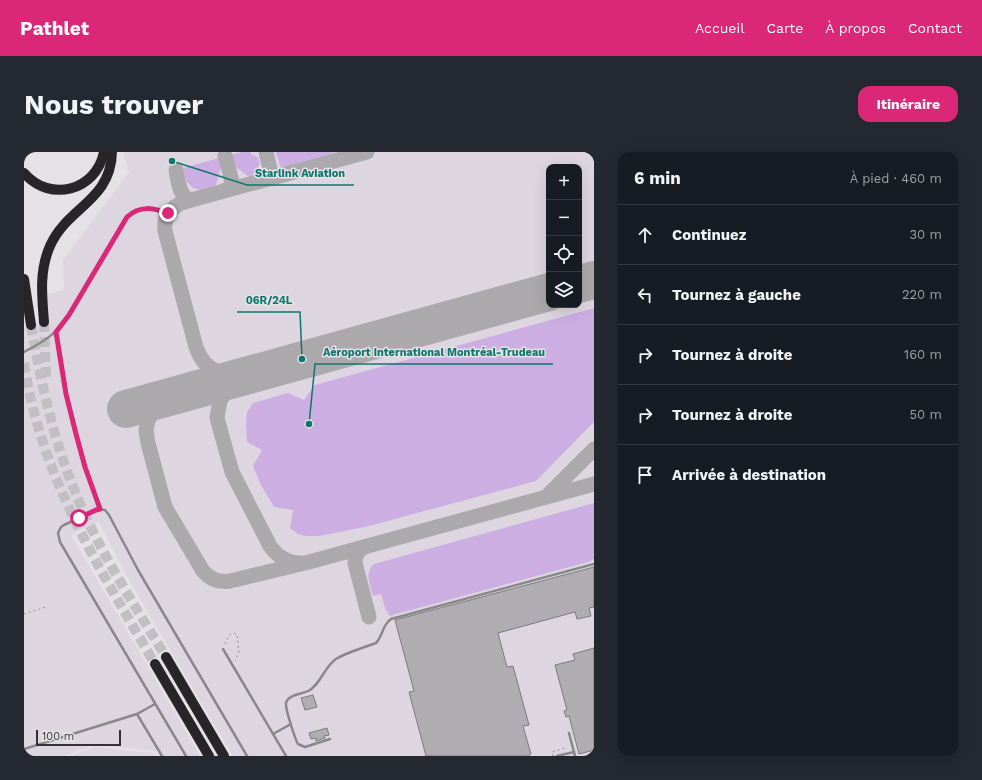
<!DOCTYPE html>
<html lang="fr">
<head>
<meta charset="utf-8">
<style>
	body { margin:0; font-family:"Work Sans",sans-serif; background:#242831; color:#f1f3f6 }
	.controls { position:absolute; right:12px; top:12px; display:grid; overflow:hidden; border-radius:8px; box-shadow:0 4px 16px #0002 }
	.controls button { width:36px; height:36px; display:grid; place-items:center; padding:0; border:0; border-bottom:1px solid #363941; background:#171b24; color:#f1f3f6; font:20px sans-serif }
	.scale { position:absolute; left:12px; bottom:10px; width:85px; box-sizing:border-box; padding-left:4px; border:2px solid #323133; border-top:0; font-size:11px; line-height:14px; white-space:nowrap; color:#323133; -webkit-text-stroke:3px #e5e2e7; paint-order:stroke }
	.stop { position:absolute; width:12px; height:12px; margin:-9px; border:3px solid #db2777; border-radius:50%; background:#fff }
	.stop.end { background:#db2777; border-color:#fff; box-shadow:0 1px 4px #0008 }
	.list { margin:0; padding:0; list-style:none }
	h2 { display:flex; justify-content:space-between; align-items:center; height:52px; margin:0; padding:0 16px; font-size:17px }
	h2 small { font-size:13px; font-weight:400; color:#9ea1a6 }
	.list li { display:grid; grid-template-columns:26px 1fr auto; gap:12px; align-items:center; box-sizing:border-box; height:60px; padding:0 16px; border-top:1px solid #363941 }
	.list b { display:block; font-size:15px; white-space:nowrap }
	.list em { font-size:13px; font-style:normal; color:#9ea1a6 }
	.icon { flex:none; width:22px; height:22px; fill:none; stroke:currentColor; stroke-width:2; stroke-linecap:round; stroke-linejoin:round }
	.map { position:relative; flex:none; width:570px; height:604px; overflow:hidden; border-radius:12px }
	header { display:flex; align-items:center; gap:24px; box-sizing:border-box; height:56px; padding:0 20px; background:#db2777; color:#fff }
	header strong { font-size:19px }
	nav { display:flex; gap:22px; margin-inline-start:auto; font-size:14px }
	.intro { display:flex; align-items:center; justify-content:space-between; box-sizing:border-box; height:96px; padding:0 24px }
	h1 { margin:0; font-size:28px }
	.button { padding:10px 18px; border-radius:12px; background:#db2777; color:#fff; font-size:14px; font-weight:700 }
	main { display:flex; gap:24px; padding:0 24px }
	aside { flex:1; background:#171b24; border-radius:12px; box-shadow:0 4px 16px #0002 }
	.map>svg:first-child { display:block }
</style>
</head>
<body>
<header>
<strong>Pathlet</strong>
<nav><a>Accueil</a><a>Carte</a><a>À propos</a><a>Contact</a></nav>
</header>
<div class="intro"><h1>Nous trouver</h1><a class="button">Itinéraire</a></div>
<main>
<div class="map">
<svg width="570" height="604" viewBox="0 0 570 604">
	<rect width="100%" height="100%" fill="#e5e2e7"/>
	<g fill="#ddd6e1" fill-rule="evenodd">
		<path d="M99,0H570V604H209L103,425L75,370L47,383L176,604H136L133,599L71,593L38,604H0V174L25,170L23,142L40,138L39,108L105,20ZM525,15H555V153H525Z"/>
		<path d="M71,595L130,601L132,604H46Z"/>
	</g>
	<g fill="#ccaee2">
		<path d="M218,0H226L228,3L234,5L236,12L228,24L227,23L225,25L208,12L207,3Z"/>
		<path d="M252,0H312L305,2V3L296,6L295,5L292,7L258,16L256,14Z"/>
		<path d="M195,6L197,15L192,33L189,35L177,38L169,36L162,29L159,16Z"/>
		<path d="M570,156V270L512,329L345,374L296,384H282L274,382L266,376L269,358L250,355L237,333L229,314L238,298L223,290L222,274L223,260L229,251L264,241L280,248L291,233Z"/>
		<path d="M570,351V407L564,410L365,464L364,459H362L357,442L349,444C346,432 340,422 350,412Z"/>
	</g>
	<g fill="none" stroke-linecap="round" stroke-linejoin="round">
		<g stroke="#aca9ad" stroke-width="15">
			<path d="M242,0L247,21L243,27"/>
			<path d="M201,4L208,29L207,34L202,38"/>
			<path d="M152,18C154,28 155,46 167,48"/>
			<path d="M278,207L269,208C236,217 188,241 172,195L141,79C139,64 147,55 160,50L343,0"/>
			<path d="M225,226L210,232L203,237L196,249L193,266L208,320L246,394C253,404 263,411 277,411"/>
			<path d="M176,235L137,250L130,255L124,269L122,278L124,291L141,355L179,419C186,427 195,431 206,429L285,410L570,332"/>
			<path d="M524,343L570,297"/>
			<path d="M343,394C335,397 331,402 331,411L345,465"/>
		</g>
		<g stroke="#aca9ad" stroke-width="38">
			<path d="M555,132L570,128"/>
			<path d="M102,257L525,140"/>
		</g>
	</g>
	<g fill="#b0adb2" stroke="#7d7b7f">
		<path d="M570,415V455L565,456L567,464L553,467L551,460L474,481L483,515L489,514L505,573L499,574L507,602L505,604H402L385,540L390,539L371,468Z"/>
		<path d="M570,496V598L555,602L545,564L542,565L540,559L543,558L531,513L551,508L549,502Z"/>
		<path d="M289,543L293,555L281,558L277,546Z"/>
		<path d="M303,576L305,583L300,584L301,586L292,589V586L287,587L285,581Z"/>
	</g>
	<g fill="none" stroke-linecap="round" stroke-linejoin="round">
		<g stroke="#c1bfc3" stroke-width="10" stroke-dasharray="10 5" stroke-linecap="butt">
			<path d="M20,170L22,227"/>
			<path d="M7,173C17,230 28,283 50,337C73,396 109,451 142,505"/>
			<path d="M0,211C17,325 74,414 131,512"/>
		</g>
		<g stroke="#918f93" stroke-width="1" stroke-dasharray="2 3" stroke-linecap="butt">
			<path d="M0,462L22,455"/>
			<path d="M201,492C203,488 204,483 209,481L213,482L215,500L211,509"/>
			<path d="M529,604L528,600L541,596L543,597"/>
		</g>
		<g stroke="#888789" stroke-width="2.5">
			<path d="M32,180L42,242L52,282L61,315L76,357"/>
			<path d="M0,200C19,190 33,182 45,163L103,65C116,53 129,56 144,61"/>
			<path d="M199,497L262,604"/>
			<path d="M113,562L138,604"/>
			<path d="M545,581L551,604"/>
			<path d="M249,582L267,572"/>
			<path d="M306,587L281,595L274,592C271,587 261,556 262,551C264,542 280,542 286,538C297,531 301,514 312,507C321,501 341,495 352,491C359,484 358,473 367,467L570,412"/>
			<path d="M0,597L113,562L131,552"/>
			<path d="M162,604L36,390L34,381L37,375L40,373L74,357L81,358L85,363L114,418L223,604"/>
			<path d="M533,604L550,600"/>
			<path d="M563,604L570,602"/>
		</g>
		<g stroke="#282529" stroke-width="10">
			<path d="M0,21C26,51 72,39 80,0"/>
			<path d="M0,127L7,173"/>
			<path d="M20,170C18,144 15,119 26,94C43,55 87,49 88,0"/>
			<path d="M142,505L200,604"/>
			<path d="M131,512L185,604"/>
		</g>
	</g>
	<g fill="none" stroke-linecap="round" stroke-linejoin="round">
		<path stroke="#db2777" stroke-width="5" d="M55,366L72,358L76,357L61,315L52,282L42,242L32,180L45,163L103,65C116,53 129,56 144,61"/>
	</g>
	<path fill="none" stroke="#0f766e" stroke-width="1.5" d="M148 9L223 33H330M278 207L276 160H213M285 272L291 212H529"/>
	<g fill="#0f766e" stroke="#e5e2e7" stroke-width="1.5">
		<circle cx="148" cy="9" r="4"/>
		<circle cx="278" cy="207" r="4"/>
		<circle cx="285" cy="272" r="4"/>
	</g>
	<g font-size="11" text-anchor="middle" font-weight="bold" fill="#0f766e" stroke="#e5e2e7" stroke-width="3" stroke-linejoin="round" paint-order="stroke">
		<text x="276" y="25">Starlink Aviation</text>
		<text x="245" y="152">06R/24L</text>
		<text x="410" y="204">Aéroport international Montréal-Trudeau</text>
	</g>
</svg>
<div class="controls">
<button>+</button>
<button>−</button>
<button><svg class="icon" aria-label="locate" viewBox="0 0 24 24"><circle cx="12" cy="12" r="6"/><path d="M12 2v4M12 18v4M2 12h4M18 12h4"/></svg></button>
<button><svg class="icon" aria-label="layers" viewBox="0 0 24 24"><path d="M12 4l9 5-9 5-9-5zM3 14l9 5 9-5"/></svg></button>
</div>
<div class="scale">100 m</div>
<div class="stop" style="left:55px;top:366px"></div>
<div class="stop end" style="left:144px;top:61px"></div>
</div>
<aside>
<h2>6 min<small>À pied · 460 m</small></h2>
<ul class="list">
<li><svg class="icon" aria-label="ahead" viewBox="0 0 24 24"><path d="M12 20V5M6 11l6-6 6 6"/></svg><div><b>Continuez</b></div><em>30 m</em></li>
<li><svg class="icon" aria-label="left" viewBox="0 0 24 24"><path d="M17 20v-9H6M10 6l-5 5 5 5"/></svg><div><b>Tournez à gauche</b></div><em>220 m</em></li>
<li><svg class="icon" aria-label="right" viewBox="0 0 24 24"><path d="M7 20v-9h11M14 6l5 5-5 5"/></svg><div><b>Tournez à droite</b></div><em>160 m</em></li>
<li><svg class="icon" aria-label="right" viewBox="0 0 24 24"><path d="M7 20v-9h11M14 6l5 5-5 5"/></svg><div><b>Tournez à droite</b></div><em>50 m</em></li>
<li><svg class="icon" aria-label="arrive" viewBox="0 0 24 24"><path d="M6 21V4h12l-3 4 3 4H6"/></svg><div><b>Arrivée à destination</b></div></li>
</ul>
</aside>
</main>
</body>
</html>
